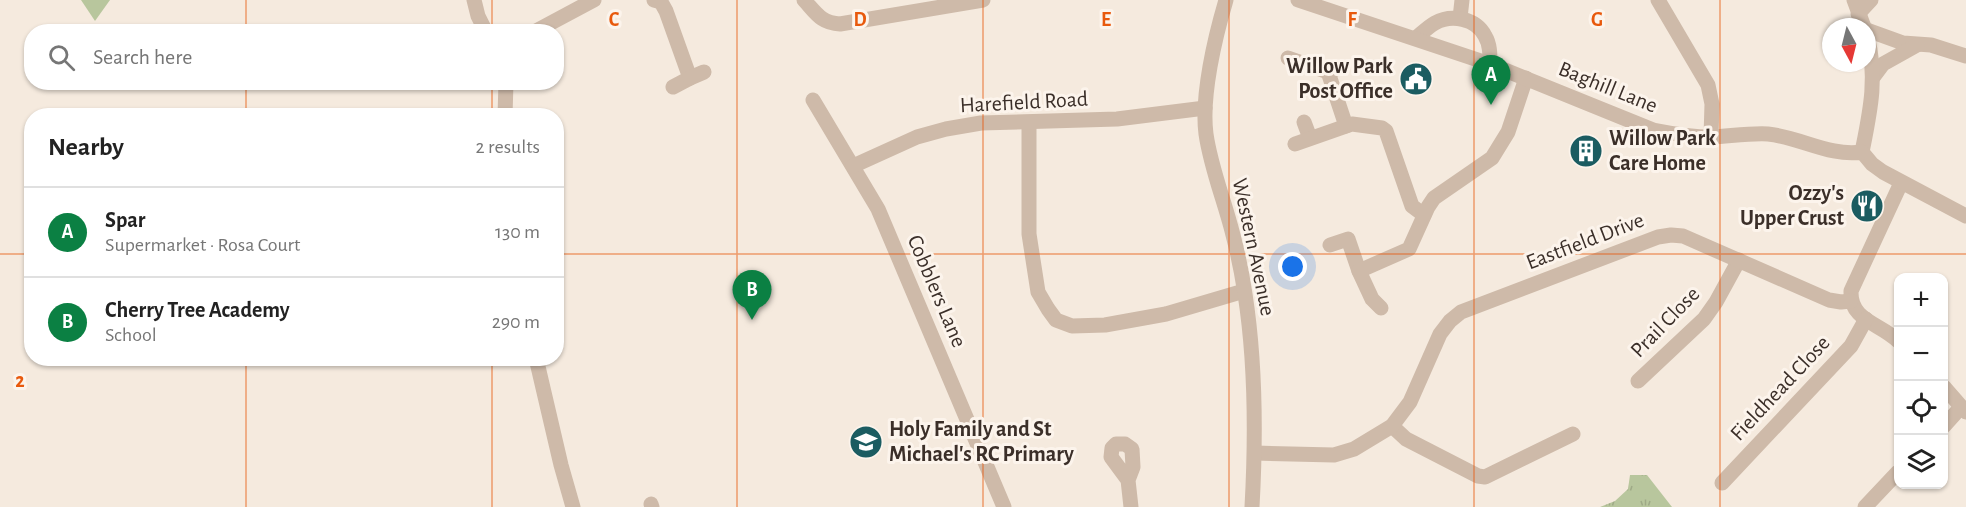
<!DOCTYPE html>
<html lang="en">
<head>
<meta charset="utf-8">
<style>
	body { margin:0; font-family:"Alegreya Sans",sans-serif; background:#f6f6f6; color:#222 }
	.controls { position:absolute; right:18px; bottom:18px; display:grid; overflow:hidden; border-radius:12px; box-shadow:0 2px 4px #0004 }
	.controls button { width:54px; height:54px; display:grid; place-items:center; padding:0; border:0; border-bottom:2px solid #e0e0e0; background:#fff; color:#222; font:30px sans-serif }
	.compass { position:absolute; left:1822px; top:18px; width:54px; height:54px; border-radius:50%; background:#fff; box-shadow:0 2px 4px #0004; rotate:173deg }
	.you { position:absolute; left:1293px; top:267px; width:21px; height:21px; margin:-15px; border:4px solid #fff; border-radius:50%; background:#1a73e8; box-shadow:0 0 0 9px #1a73e833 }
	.badge { display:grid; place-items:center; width:39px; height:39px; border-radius:50%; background:#0b8043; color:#fff; font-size:20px; font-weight:700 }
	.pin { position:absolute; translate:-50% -50px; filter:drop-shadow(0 2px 3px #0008) }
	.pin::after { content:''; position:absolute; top:32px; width:21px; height:18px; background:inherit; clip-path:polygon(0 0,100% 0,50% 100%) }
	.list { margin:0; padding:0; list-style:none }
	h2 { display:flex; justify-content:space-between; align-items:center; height:78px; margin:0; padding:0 24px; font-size:26px }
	h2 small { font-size:20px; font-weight:400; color:#767676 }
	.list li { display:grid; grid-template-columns:39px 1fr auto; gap:18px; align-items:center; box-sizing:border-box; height:90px; padding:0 24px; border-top:2px solid #e0e0e0 }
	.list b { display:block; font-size:22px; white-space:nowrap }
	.list p { margin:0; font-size:20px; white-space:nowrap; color:#767676 }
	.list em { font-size:20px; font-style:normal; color:#767676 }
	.icon { flex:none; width:33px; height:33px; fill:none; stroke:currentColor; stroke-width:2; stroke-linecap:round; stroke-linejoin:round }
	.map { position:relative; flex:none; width:1966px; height:507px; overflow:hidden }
	.search { position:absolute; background:#fff; box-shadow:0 2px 4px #0004; left:24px; top:24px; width:540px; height:66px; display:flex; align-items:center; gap:15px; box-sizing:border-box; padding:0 21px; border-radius:24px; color:#767676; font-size:22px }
	.panel { position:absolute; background:#fff; box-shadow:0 2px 4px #0004; left:24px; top:108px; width:540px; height:258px; border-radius:24px }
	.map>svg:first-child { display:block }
</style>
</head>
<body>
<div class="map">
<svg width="1966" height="507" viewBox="0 0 1966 507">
	<defs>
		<pattern id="grass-tufts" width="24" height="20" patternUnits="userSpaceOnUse" patternTransform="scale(1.5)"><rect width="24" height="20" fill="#b8c69d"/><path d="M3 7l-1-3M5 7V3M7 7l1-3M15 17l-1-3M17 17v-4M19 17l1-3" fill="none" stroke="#9faa87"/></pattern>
	</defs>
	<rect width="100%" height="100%" fill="#f5eade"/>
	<g fill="url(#grass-tufts)">
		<path d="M81,0H110L95,21Z"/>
		<path d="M1630,475H1647L1672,507H1600L1615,501L1628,489Z"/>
	</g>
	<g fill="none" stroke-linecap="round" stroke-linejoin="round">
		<g stroke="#cebaa9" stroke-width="15">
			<path d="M474,0L478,16L486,32"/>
			<path d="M654,0L661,2L666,11L690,78L673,87"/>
			<path d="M804,0C816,13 821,23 840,24L983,0"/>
			<path d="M1658,0L1708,85L1712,104L1711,137"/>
			<path d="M1854,0L1864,27"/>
			<path d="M1858,14L1871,0"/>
			<path d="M1460,18L1462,0"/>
			<path d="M1867,30L1903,43L1931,45L1966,56"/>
			<path d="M534,32L594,0"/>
			<path d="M1416,38C1422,33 1428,27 1435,23C1451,14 1476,18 1485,36C1490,44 1490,54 1490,64"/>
			<path d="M1288,58L1328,72L1341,67"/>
			<path d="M1328,72L1346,126"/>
			<path d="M1874,76L1883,64L1917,45"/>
			<path d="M690,78L704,72"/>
			<path d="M813,100L878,209L1004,507"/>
			<path d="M505,116L506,82"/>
			<path d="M1304,122L1310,138"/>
			<path d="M1029,123V234L1038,292L1048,309L1056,320L1072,326L1105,325L1166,314L1244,291"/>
			<path d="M1295,144L1352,124L1382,128L1386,131L1412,206L1424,215"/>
			<path d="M1862,152C1870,112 1878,77 1867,36"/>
			<path d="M853,166L917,137L946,129L981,123L1117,119L1205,108"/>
			<path d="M1330,245L1348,239L1359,271"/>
			<path d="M1381,308L1372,299L1359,271L1409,249L1428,207L1434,198L1492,158L1508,132L1526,78"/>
			<path d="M1898,341C1880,323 1850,321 1851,291L1901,183"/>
			<path d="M536,358L561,465L573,507"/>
			<path d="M1638,381L1704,319L1716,302L1739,260"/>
			<path d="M1944,387L1966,412"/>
			<path d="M1392,426L1406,439L1478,476L1485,477L1573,434"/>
			<path d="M1944,426L1961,407"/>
			<path d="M1255,453L1334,455L1354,449L1392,426L1410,402L1440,334L1450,321L1461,312L1658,237L1671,235L1683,236L1829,300L1841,302L1851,301"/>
			<path d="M1128,480L1133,467L1132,449L1125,444H1116L1112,448L1111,457L1128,480L1131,507"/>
			<path d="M1722,483L1851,346L1866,319"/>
			<path d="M651,504L652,507"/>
			<path d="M1865,507L1898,472"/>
		</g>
		<g stroke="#cebaa9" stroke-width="15">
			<path d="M1226,0C1215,37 1201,96 1206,134C1211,169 1225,202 1233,235C1238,254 1242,274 1245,294C1256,365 1256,435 1252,507"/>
			<path d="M1298,0L1490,64L1653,130C1673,134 1692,137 1712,137C1731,136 1750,133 1768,134C1800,137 1830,157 1862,152L1872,164L1883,172L1966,216"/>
		</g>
	</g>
	<path fill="none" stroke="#e8590c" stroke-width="1.5" stroke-opacity="0.55" d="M246,0V32M492,0V32M737,0V507M983,0V507M1229,0V507M1474,0V507M1720,0V507M246,82V116M492,82V116M0,254H32M556,254H1966M246,358V507M492,358V507"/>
	<defs>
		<symbol id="civic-disc" viewBox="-11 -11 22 22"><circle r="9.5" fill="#1b5c61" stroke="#fcf4ec"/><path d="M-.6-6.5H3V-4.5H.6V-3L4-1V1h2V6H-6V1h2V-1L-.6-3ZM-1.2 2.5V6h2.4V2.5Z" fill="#fff"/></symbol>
		<symbol id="building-disc" viewBox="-11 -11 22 22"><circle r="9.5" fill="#1b5c61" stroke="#fcf4ec"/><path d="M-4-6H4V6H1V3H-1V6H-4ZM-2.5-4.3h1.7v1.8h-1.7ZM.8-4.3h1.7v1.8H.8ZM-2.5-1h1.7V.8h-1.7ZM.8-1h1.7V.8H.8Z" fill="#fff"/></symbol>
		<symbol id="restaurant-disc" viewBox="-11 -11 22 22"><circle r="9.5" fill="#1b5c61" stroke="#fcf4ec"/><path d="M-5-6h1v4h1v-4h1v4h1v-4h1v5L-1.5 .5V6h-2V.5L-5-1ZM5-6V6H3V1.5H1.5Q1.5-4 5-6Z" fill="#fff"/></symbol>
		<symbol id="school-disc" viewBox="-11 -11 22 22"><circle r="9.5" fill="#1b5c61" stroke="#fcf4ec"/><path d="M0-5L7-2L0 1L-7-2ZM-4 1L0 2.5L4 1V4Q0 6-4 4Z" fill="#fff"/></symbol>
	</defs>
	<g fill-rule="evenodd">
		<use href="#civic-disc" x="1397" y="60" width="38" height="38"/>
		<use href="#building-disc" x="1567" y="132" width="38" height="38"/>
		<use href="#restaurant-disc" x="1848" y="187" width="38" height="38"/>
		<use href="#school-disc" x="847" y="423" width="38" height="38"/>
	</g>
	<g text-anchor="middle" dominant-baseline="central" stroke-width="6" stroke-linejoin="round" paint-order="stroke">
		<g font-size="22" font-weight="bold" fill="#3b2f29" stroke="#fcf4ec" text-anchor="end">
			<text x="1393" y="66">Willow Park<tspan x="1393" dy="25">Post Office</tspan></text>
			<text x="1609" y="138" text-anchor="start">Willow Park<tspan x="1609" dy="25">Care Home</tspan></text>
			<text x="1844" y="193">Ozzy's<tspan x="1844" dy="25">Upper Crust</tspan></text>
			<text x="889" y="429" text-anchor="start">Holy Family and St<tspan x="889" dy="25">Michael's RC Primary</tspan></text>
		</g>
		<g font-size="22" fill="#3b2f29" stroke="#fcf4ec">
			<text transform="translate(1608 87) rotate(22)">Baghill Lane</text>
			<text transform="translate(1024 102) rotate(-3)">Harefield Road</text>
			<text transform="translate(1585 241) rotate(-21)">Eastfield Drive</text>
			<text transform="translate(1254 247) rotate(78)">Western Avenue</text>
			<text transform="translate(937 291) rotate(67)">Cobblers Lane</text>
			<text transform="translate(1665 322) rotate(-46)">Prail Close</text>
			<text transform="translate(1780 388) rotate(-47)">Fieldhead Close</text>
		</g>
	</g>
	<g font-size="20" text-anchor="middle" font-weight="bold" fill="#e8590c" stroke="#fcf4ec" stroke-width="6" stroke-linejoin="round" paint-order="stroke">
		<text x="614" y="26">C</text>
		<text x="860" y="26">D</text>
		<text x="1106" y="26">E</text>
		<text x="1352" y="26">F</text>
		<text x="1597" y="26">G</text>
		<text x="20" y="387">2</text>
	</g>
</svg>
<div class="controls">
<button>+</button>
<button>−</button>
<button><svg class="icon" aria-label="locate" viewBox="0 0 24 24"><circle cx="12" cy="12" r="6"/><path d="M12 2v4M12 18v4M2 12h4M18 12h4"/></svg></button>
<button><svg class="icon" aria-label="layers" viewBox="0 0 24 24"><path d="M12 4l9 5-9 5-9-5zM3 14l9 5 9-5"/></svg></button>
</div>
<svg class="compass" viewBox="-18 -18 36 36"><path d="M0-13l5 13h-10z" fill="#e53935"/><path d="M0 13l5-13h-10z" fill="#767676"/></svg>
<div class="you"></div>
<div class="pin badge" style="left:1491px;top:105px">A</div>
<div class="pin badge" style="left:752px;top:320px">B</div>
<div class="search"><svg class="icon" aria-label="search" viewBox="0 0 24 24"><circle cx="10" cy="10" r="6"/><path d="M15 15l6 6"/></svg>Search here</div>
<section class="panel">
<h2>Nearby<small>2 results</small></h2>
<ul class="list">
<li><span class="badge">A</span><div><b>Spar</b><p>Supermarket · Rosa Court</p></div><em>130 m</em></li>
<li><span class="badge">B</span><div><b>Cherry Tree Academy</b><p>School</p></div><em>290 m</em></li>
</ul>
</section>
</div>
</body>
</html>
